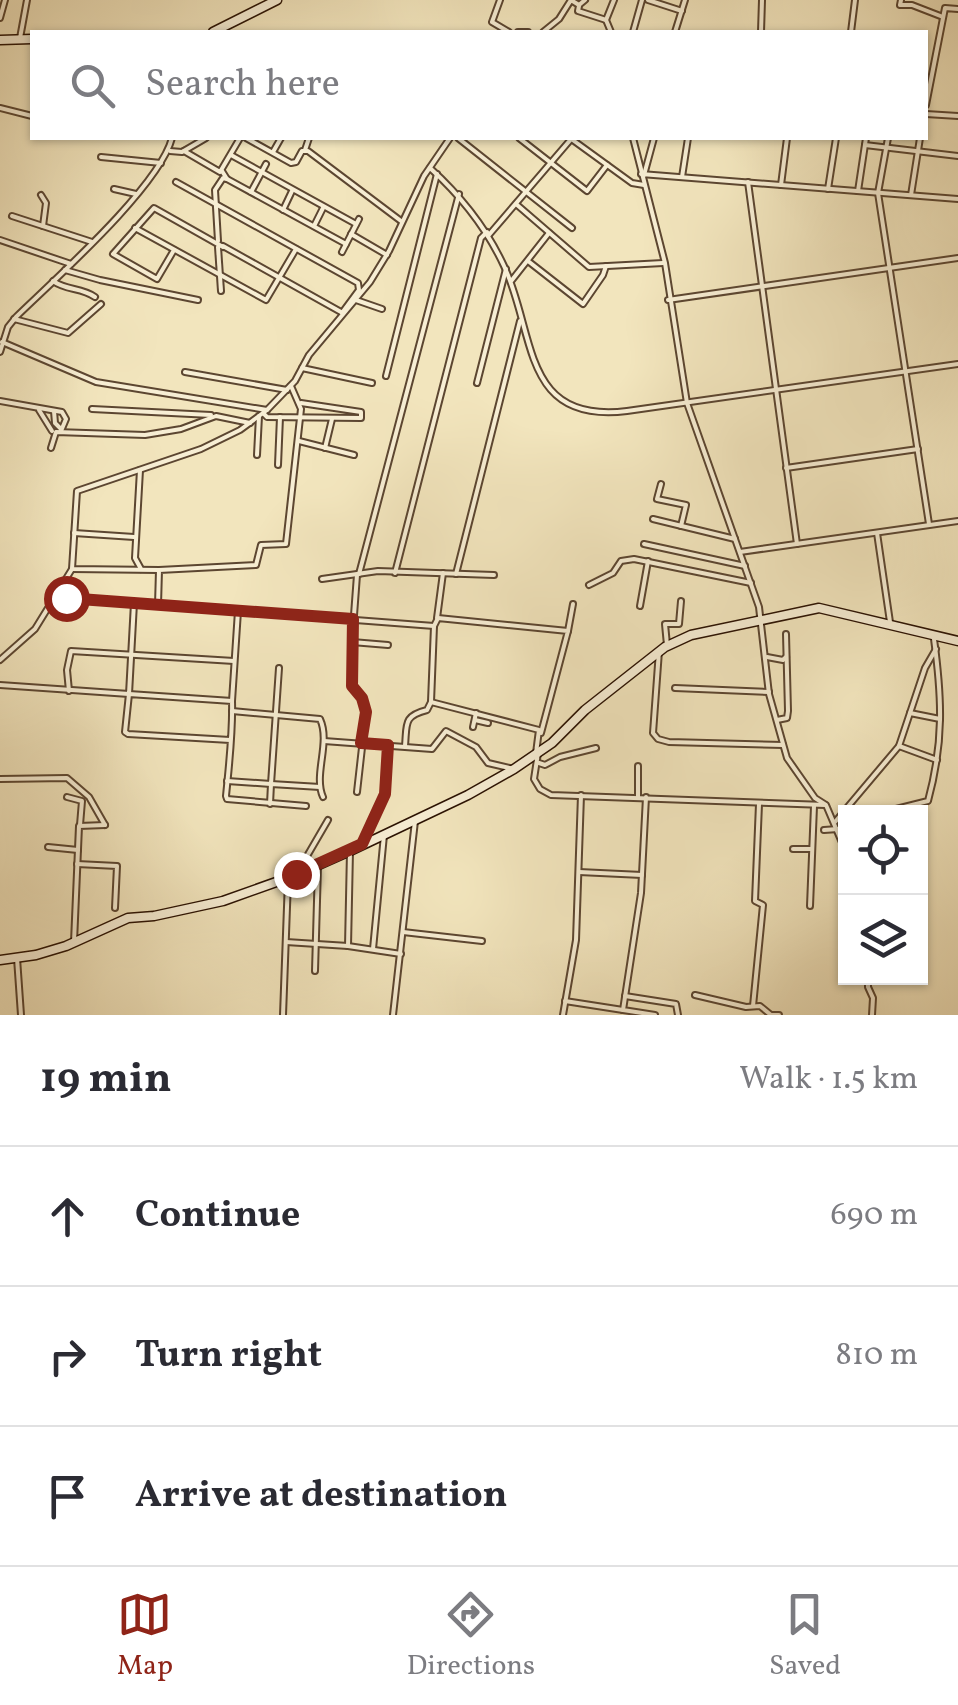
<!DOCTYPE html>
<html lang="en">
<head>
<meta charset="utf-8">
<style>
	body { margin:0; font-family:Vollkorn,serif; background:#f2f2f3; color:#2b2b33 }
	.controls { position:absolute; right:30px; bottom:30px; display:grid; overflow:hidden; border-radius:0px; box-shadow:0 2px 8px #0004 }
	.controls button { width:90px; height:90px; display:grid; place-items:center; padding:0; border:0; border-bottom:2px solid #e1e1e2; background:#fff; color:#2b2b33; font:50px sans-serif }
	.stop { position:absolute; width:30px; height:30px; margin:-22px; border:8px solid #8f2418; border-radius:50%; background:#fff }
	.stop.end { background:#8f2418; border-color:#fff; box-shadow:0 2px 10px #0008 }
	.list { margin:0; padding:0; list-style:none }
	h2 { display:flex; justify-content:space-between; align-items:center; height:130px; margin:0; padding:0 40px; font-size:42px }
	h2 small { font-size:32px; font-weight:400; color:#7c7c81 }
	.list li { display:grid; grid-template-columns:65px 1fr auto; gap:30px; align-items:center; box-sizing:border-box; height:140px; padding:0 40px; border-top:2px solid #e1e1e2 }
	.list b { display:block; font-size:38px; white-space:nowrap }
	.list em { font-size:32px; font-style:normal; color:#7c7c81 }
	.icon { flex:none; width:55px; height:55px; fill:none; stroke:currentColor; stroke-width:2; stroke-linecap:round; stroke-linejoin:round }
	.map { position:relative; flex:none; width:958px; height:1015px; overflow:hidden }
	.search { position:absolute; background:#fff; box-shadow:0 2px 8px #0004; left:30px; right:30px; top:30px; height:110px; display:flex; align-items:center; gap:25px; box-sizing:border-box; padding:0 35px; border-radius:0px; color:#7c7c81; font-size:38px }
	.sheet { height:550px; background:#fff }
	nav { display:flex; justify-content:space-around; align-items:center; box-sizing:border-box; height:140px; border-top:2px solid #e1e1e2; background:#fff; font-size:28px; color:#7c7c81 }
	nav a { display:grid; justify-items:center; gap:5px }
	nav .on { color:#8f2418 }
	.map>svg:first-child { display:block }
</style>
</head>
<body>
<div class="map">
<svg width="958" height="1015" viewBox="0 0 958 1015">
	<rect width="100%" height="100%" fill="#f2e5bd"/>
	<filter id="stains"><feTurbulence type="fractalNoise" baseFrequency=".002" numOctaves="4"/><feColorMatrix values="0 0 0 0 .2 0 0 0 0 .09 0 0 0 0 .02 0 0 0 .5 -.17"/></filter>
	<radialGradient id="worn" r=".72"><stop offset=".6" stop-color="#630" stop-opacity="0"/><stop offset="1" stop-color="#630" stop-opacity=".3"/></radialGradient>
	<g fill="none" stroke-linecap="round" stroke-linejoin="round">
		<defs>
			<g id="street">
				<path d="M500,0L492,22L509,32"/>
				<path d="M648,0L682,11"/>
				<path d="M901,0L900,5H912L943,17"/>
				<path d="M579,6L578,11L606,20"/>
				<path d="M0,18L5,0"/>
				<path d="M518,32H528"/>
				<path d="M543,32L559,19L571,0L579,5L585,0"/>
				<path d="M611,32L606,20L614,0"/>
				<path d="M633,32L642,0"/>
				<path d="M675,32L685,0"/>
				<path d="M761,32L762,0"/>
				<path d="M851,32L855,0"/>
				<path d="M20,38L27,0"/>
				<path d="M926,105L945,8L958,9"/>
				<path d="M0,108L32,116"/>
				<path d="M926,114L958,116"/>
				<path d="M246,138L291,163L296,162L302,151H308L401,221"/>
				<path d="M458,138L572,228"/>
				<path d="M519,138L587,191L607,165"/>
				<path d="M570,138L632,183L644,185"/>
				<path d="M633,138L665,263L687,403L759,607L769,694L787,758L815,798L826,805L846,852"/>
				<path d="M888,138L878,193L929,524"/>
				<path d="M865,145L958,156"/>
				<path d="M305,150L309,138"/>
				<path d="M170,151L182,152L206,138"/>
				<path d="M184,151L220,172L240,138"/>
				<path d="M273,152L281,138"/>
				<path d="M231,155L356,224"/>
				<path d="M101,157L161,163"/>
				<path d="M430,168C462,197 486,227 504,266C536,334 521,424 627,411L958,364"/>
				<path d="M641,174L958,199"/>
				<path d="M644,175L654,138"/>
				<path d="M682,177L688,138"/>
				<path d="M227,179L346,244"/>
				<path d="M176,182L358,283L359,290L342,313"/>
				<path d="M748,182L797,544"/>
				<path d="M781,185L787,138"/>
				<path d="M114,189L136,194"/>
				<path d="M828,189L836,138"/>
				<path d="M858,191L866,138"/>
				<path d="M251,192L266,164"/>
				<path d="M41,195L46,203L43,226"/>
				<path d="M911,195L920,138"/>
				<path d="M516,204L589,267L663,263"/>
				<path d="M283,210L292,191"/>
				<path d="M12,216L92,242"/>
				<path d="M314,226L323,208"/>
				<path d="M135,228L266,300L296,249"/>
				<path d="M351,234L387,255"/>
				<path d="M488,236L572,138"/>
				<path d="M0,240L71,264"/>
				<path d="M218,241L215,190L223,178L227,179L222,171"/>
				<path d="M223,246L341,312"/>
				<path d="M218,247L221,291"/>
				<path d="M174,250L157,279L113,254L154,208L223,247L216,243"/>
				<path d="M342,252L359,219"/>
				<path d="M528,261L583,304L603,275L606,266"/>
				<path d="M65,270L100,280L198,300"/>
				<path d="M512,280L549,233"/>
				<path d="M53,281C67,291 81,287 95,297"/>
				<path d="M356,300L382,309"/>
				<path d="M668,300L958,258"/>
				<path d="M14,319L68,333L101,304"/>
				<path d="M2,342L96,382L267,410"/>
				<path d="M0,352L8,327L16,317C55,279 159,187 172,138"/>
				<path d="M302,368L372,383"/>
				<path d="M185,372L287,390"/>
				<path d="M386,376L437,174"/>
				<path d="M477,383L506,269"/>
				<path d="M0,401L62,412L66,419L61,431"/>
				<path d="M92,409L211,415"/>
				<path d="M39,410L52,431"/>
				<path d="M54,411L55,423L61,429"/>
				<path d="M263,413L267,417L361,418V412L301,403"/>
				<path d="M299,441L354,455"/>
				<path d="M51,448L56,432L145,435L181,429L216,416L250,423"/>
				<path d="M325,448L332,419"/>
				<path d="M257,455L259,416"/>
				<path d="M278,465L280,417"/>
				<path d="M786,468L918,449"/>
				<path d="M140,470L135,558L141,569"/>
				<path d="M661,484L657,499L686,505L681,526"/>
				<path d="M653,519L735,539"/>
				<path d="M74,533L134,537"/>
				<path d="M877,533L890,622"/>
				<path d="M644,544L745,566"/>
				<path d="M740,552L958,521"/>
				<path d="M159,570L72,569L77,491L201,449L240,430L267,410L295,381L309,355L370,282L389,251L424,176L450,138"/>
				<path d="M395,573L481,238L487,232"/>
				<path d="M359,574L459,194"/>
				<path d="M456,574L520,321"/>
				<path d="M322,579L378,571L494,575"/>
				<path d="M589,585L613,573L621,561L634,559L751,583"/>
				<path d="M55,595L134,603"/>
				<path d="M158,605L159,570L256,565L261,545L286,544L301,409L291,386"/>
				<path d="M640,606L648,561"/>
				<path d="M437,618L443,573"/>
				<path d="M568,631L573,604"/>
				<path d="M352,642L388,645"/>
				<path d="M667,645L665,624H679L681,601"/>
				<path d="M659,651L653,733L658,739L669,742L783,745"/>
				<path d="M767,657L783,660L786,657"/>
				<path d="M0,660L35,629L72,569"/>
				<path d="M0,685L129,694L134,603L434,626"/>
				<path d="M675,688L769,692"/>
				<path d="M69,691L67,670L71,651L234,661"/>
				<path d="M232,701L238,611"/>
				<path d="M431,702L539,730L536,753"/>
				<path d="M232,711L320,719C331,743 313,774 323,797"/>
				<path d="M910,713L940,719"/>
				<path d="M475,720L488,723"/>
				<path d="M777,720L787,718L788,711L786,634"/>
				<path d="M473,727L476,713"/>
				<path d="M230,740L128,734L125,732L129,694L232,701C233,732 229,765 226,796L227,799L306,806"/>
				<path d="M324,741L432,749L446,731L476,747L488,763L514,769"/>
				<path d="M405,746C407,724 403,716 427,710L431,702L434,626L438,618L568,631L541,733"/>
				<path d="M899,746L937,760"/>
				<path d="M538,753L534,779L540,789L551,795L825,805"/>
				<path d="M539,763L545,765L560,757L596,748"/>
				<path d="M0,779L67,778L89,797L105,825"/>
				<path d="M227,781L271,784L279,668"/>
				<path d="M357,792L366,712L362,698L352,686V642L357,575"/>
				<path d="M67,797L82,801L80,825"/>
				<path d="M638,797V766"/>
				<path d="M646,797L641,893L623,1010L655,1015"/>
				<path d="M270,804L271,784L320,787"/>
				<path d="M884,812L928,801C944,742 942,698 934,639"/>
				<path d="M835,822L899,746L925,668L936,649"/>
				<path d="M824,830L838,829"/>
				<path d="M362,844L385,797L388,745"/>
				<path d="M48,847L78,850"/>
				<path d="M793,849H812"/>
				<path d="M77,864L117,866L115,908"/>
				<path d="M579,872L642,875"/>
				<path d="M296,875L328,820"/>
				<path d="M810,906L814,806"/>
				<path d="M403,932L482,941"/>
				<path d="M74,942L79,826L105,825"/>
				<path d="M286,942L348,946L401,954"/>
				<path d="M348,946L350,851"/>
				<path d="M373,949L384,835"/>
				<path d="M17,958L21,1015"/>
				<path d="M315,971L318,866"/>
				<path d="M868,978V987L873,998L872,1015"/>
				<path d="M695,995L746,1007L760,1006L771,1015H779"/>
				<path d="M625,996L676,1004L678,1015"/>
				<path d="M565,1001L623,1010"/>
				<path d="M753,1006L763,905L755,901L759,804"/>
				<path d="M283,1015L288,880"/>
				<path d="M393,1015L415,821"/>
				<path d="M563,1015L576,940L581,795"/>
			</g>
			<g id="secondary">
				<path d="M213,32L277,0"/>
				<path d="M0,40L32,39"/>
				<path d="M0,960L36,955L66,946L128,918L154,916L223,901L296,875L350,851L468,795L514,769L552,743L585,710L665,647L691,635L819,608L958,641"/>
			</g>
		</defs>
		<use href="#street" stroke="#5c4631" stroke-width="8"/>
		<use href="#secondary" stroke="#2a1102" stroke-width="11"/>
		<use href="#street" stroke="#f7eed4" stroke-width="4"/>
		<use href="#secondary" stroke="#f7eed4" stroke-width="8"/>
	</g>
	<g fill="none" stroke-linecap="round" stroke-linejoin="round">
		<path stroke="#8f2418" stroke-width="12" d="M66,598L353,619L352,686L362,698L366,712L361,743L388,745L385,794L362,844L296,874"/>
	</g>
	<rect width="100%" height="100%" filter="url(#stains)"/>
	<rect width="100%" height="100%" fill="url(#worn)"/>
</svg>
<div class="controls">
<button><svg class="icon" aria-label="locate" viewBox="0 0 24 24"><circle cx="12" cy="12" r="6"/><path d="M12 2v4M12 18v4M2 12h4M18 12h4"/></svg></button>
<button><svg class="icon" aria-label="layers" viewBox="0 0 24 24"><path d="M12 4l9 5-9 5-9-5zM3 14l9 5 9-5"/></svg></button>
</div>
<div class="stop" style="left:66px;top:598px"></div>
<div class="stop end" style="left:296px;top:874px"></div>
<div class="search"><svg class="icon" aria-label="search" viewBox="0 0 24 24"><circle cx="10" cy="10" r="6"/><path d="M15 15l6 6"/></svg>Search here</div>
</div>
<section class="sheet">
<h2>19 min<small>Walk · 1.5 km</small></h2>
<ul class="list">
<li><svg class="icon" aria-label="ahead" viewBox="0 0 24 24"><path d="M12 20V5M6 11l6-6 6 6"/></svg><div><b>Continue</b></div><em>690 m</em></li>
<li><svg class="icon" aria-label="right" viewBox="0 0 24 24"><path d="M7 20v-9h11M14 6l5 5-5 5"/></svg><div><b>Turn right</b></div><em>810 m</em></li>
<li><svg class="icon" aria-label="arrive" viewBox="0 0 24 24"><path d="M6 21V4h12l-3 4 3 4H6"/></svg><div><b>Arrive at destination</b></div></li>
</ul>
</section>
<nav>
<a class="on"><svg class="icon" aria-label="map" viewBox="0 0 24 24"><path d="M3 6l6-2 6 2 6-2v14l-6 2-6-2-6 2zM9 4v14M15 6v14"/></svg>Map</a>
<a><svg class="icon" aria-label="directions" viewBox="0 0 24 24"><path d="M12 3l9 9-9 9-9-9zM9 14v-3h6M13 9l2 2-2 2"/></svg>Directions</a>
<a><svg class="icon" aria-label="saved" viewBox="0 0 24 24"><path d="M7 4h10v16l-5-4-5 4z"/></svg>Saved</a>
</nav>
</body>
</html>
